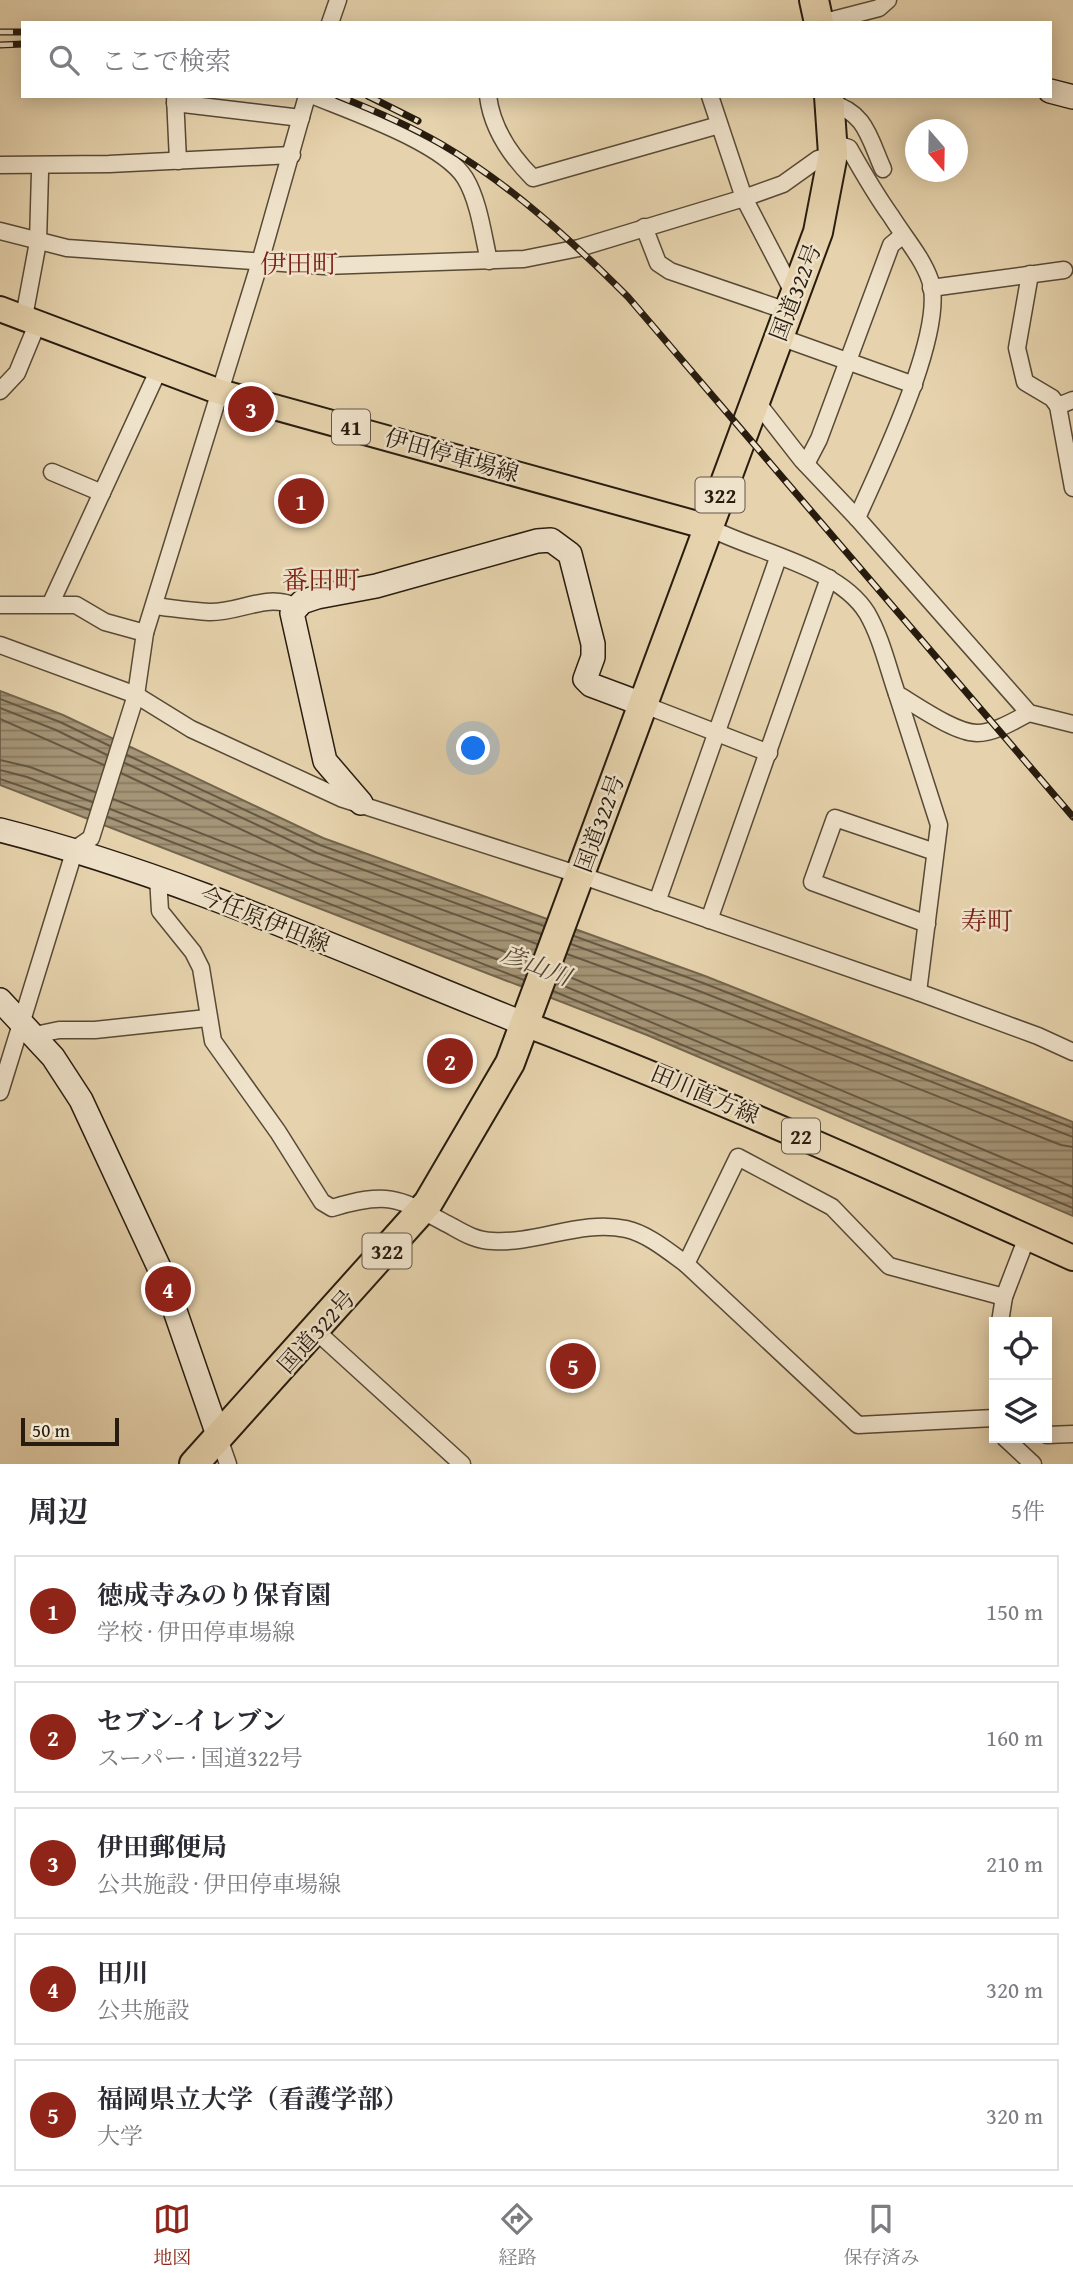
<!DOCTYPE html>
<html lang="ja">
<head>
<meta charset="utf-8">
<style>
	body { margin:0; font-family:"Gentium Book Plus","Noto Serif JP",serif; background:#f7f7f7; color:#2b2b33 }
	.controls { position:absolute; right:21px; bottom:21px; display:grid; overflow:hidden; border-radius:0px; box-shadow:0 4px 18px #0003 }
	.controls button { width:63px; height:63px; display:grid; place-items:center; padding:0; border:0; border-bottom:2px solid #e1e1e2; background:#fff; color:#2b2b33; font:35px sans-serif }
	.compass { position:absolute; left:905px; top:119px; width:63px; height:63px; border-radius:50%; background:#fff; box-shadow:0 4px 18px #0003; rotate:160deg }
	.scale { position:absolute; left:21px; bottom:18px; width:98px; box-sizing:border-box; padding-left:7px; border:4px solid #281c0f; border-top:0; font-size:19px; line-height:24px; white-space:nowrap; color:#281c0f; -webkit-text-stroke:5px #efe2ca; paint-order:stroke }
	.you { position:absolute; left:474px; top:749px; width:24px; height:24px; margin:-18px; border:5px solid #fff; border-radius:50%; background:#1a73e8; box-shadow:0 0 0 10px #1a73e833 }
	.badge { display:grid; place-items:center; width:46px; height:46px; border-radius:50%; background:#8f2418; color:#fff; font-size:23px; font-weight:700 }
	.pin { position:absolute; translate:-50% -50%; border:4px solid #fff; box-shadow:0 2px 7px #0006 }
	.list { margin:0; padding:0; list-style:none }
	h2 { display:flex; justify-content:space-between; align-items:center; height:91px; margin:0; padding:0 28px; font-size:30px }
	h2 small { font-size:23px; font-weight:400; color:#7c7c81 }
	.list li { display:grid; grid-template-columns:46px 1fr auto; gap:21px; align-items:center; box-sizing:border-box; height:112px; margin:0 14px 14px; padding:0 14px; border:2px solid #e1e1e2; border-radius:0px }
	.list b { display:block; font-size:26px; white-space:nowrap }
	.list p { margin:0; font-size:23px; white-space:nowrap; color:#7c7c81 }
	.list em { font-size:23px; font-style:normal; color:#7c7c81 }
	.icon { flex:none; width:38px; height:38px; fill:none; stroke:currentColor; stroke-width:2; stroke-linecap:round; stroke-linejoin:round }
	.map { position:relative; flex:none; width:1073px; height:1464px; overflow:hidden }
	.search { position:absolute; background:#fff; box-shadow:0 4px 18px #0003; left:21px; right:21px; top:21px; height:77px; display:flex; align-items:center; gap:18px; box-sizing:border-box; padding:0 24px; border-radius:0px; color:#7c7c81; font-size:26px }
	.sheet { height:721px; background:#fff }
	nav { display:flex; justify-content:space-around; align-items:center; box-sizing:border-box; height:98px; border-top:2px solid #e1e1e2; background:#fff; font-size:19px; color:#7c7c81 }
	nav a { display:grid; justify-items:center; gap:4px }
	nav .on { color:#8f2418 }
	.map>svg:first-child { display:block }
</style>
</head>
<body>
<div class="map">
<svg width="1073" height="1464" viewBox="0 0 1073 1464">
	<defs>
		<pattern id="water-rules" width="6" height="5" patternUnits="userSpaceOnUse" patternTransform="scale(1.75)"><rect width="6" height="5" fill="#a59577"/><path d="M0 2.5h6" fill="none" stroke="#867960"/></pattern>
	</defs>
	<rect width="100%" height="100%" fill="#e6d3ad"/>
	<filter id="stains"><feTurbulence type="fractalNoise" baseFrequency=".00286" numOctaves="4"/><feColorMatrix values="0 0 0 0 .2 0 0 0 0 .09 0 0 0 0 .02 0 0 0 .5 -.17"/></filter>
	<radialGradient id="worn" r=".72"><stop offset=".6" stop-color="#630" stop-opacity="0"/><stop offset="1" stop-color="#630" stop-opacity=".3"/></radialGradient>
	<path fill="url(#water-rules)" stroke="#73654d" stroke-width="2" d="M0,691L63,715L323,838L705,976L1073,1122V1216L647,1035L0,785Z"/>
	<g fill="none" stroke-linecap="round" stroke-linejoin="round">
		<g stroke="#665843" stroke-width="2">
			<path d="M0,699L60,722L110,746"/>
			<path d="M0,708L56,730L107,755"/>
			<path d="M0,719L104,765"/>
			<path d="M127,755L320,845L544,926"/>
			<path d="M0,760L30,767L95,792"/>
			<path d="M125,763L317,853L541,934"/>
			<path d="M0,770L27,777L92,802"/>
			<path d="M121,773L313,863L537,944"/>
			<path d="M0,779L90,810"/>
			<path d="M113,799L531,962"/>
			<path d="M110,809L527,971"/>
			<path d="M108,817L524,980"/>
			<path d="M574,936L703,983L1073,1128"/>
			<path d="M571,944L699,991L1073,1137"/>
			<path d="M567,954L696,1001L1061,1145L1073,1147"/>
			<path d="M560,973L1073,1187"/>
			<path d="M557,983L1073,1198"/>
			<path d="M553,991L1073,1208"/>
		</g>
		<defs>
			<g id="street">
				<path d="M330,23L338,0"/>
				<path d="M821,23L879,8L888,0"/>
				<path d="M175,96L178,161"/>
				<path d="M314,96C353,112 443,143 465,178C479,201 483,235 489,261"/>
				<path d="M488,96C492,129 510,155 533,178L719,125"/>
				<path d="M710,96L744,198L794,294"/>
				<path d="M175,103L301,118"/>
				<path d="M830,103C866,112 869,138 883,169"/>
				<path d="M833,143L849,148C862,171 875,194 891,216C904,237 922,257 930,280C947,330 879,468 857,518"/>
				<path d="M0,165L109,164L292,155"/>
				<path d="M644,227L658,263L670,271L787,311"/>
				<path d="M0,231L67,248L324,266L524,259L579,248L744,198L783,184L818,159L833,154"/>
				<path d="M1030,274L1017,348L1025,382L1052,398L1058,406L1073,400"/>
				<path d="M931,288L1064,270"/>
				<path d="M24,317L38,242L40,172"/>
				<path d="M777,336L914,385"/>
				<path d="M0,391L17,373L38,322"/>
				<path d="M756,401L802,460L857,518L1029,713L1073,724"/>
				<path d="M1058,406L1073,488"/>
				<path d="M806,464L819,439L891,245L903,235"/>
				<path d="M52,472L102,493"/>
				<path d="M708,527C755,552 838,566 867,613C881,637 888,668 897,694C916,705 955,733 977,733C994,733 1014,721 1029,713"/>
				<path d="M51,603L159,369"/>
				<path d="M0,605H76L105,622L145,633"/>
				<path d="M154,606C172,608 191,611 209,612C240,613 267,592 296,607"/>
				<path d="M0,645L136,695L191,729L343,799L580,875L918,992L1038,1036L1073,1052"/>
				<path d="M897,694L939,825L918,992"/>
				<path d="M642,704L769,753"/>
				<path d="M158,877L160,911L193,952L201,968L213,1041L278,1132L322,1202L332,1208C391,1190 400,1199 453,1227C465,1234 478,1241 493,1241C536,1244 583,1219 626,1229C648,1234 668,1251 686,1264"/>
				<path d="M657,902L778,558"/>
				<path d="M709,920L829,578"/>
				<path d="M927,924L812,882L835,818L935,852"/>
				<path d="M35,1035L59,1030H95L207,1018"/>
				<path d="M0,1092L75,849L91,838L136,695L145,633L260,262L307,96"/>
				<path d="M1000,1322L1004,1297L1027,1237"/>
				<path d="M316,1331L462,1464"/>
				<path d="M994,1418L858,1425L686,1264L738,1157L832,1207L889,1266L1004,1297"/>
				<path d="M1047,1435L1073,1434"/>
				<path d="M219,1438L228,1464"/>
				<path d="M1005,1438L1033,1464"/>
			</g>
			<g id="secondary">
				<path d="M1050,91L1073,97"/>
				<path d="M361,803L325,761L292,613L302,602L317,597L376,586L537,541L551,540L570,554L593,644V657L585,679L591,685L642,704"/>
				<path d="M0,830C181,876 351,955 525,1024"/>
				<path d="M0,1000L53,1057L81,1100L163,1276L219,1438"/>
			</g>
			<g id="primary">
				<path d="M0,309L220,392L708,527"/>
				<path d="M525,1024C711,1095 892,1176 1073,1258"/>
			</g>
			<g id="highway">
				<path d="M814,0L819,23"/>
				<path d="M194,1464L428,1203L510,1063L818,232L833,154L829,96"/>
			</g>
		</defs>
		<use href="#street" stroke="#584a36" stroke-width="19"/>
		<use href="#secondary" stroke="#281c0f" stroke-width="26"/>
		<use href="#primary" stroke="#281c0f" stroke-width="28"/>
		<use href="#highway" stroke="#281c0f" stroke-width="32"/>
		<use href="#street" stroke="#efe2ca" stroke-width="16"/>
		<use href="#secondary" stroke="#efe2ca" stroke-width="23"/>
		<use href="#primary" stroke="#e6d3ad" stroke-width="24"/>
		<use href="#highway" stroke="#e6d3ad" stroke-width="28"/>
		<defs>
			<g id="rail">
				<path d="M0,32H23"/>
				<path d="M0,45L23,44"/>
				<path d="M338,96C373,110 408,125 441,144C510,184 571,240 628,297L1073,817"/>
				<path d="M368,96L418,121"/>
			</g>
		</defs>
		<use href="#rail" stroke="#281c0f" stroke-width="7"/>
		<use href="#rail" stroke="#efe2ca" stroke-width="4.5" stroke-dasharray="13" stroke-linecap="butt"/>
	</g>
	<g text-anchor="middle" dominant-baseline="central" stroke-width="5" stroke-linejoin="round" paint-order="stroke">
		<g fill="#efe2ca" stroke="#645747" stroke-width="2">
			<rect x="332" y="409.5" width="38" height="35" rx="5"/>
			<rect x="695.5" y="477.5" width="49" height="35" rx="5"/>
			<rect x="782" y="1118.5" width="38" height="35" rx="5"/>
			<rect x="362.5" y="1233.5" width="49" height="35" rx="5"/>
		</g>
		<g font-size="21" font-weight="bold" fill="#281c0f">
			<text x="351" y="427">41</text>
			<text x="720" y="495">322</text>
			<text x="801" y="1136">22</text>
			<text x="387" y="1251">322</text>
		</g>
		<g font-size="23" fill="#281c0f" stroke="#efe2ca">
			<text transform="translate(795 292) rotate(-69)">国道322号</text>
			<text transform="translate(452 455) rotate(16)">伊田停車場線</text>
			<text transform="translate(599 823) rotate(-70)">国道322号</text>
			<text transform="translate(265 919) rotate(22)">今任原伊田線</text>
			<text transform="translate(705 1094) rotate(23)">田川直方線</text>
			<text transform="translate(316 1331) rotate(-48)">国道322号</text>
		</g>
		<g font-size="24" font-style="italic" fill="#544633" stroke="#efe2ca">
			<text transform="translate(536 965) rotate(21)">彦山川</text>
		</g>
		<g font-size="26" fill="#7a1f14" stroke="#efe2ca">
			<text x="299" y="263">伊田町</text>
			<text x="321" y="579">番田町</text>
			<text x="987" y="920">寿町</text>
		</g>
	</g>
	<rect width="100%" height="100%" filter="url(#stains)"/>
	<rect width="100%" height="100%" fill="url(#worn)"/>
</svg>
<div class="controls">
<button><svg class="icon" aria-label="locate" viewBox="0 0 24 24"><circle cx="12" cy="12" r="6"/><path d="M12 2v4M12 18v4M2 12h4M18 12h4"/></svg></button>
<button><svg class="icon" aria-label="layers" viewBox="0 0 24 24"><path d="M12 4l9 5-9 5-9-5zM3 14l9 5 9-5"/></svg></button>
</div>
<svg class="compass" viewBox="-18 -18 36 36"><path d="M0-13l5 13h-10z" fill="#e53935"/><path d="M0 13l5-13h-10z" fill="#7c7c81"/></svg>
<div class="scale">50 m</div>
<div class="you"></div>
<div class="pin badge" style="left:301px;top:501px">1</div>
<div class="pin badge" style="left:450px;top:1061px">2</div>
<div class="pin badge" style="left:251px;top:409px">3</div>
<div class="pin badge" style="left:168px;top:1289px">4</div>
<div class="pin badge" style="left:573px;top:1366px">5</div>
<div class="search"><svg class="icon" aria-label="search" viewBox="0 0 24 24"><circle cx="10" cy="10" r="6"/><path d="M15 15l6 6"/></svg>ここで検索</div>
</div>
<section class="sheet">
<h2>周辺<small>5件</small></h2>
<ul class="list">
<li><span class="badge">1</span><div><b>徳成寺みのり保育園</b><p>学校 · 伊田停車場線</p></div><em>150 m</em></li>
<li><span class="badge">2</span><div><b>セブン-イレブン</b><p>スーパー · 国道322号</p></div><em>160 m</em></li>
<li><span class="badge">3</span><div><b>伊田郵便局</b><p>公共施設 · 伊田停車場線</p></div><em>210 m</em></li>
<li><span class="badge">4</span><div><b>田川</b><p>公共施設</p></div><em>320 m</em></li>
<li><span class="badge">5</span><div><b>福岡県立大学（看護学部）</b><p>大学</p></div><em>320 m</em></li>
</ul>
</section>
<nav>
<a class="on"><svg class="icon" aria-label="map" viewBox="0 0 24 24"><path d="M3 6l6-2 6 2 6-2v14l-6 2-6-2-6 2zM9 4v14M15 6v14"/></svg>地図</a>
<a><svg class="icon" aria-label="directions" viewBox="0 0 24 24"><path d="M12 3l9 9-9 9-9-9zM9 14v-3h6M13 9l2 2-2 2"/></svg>経路</a>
<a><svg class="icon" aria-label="saved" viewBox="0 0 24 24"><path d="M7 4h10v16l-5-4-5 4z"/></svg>保存済み</a>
</nav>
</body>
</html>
